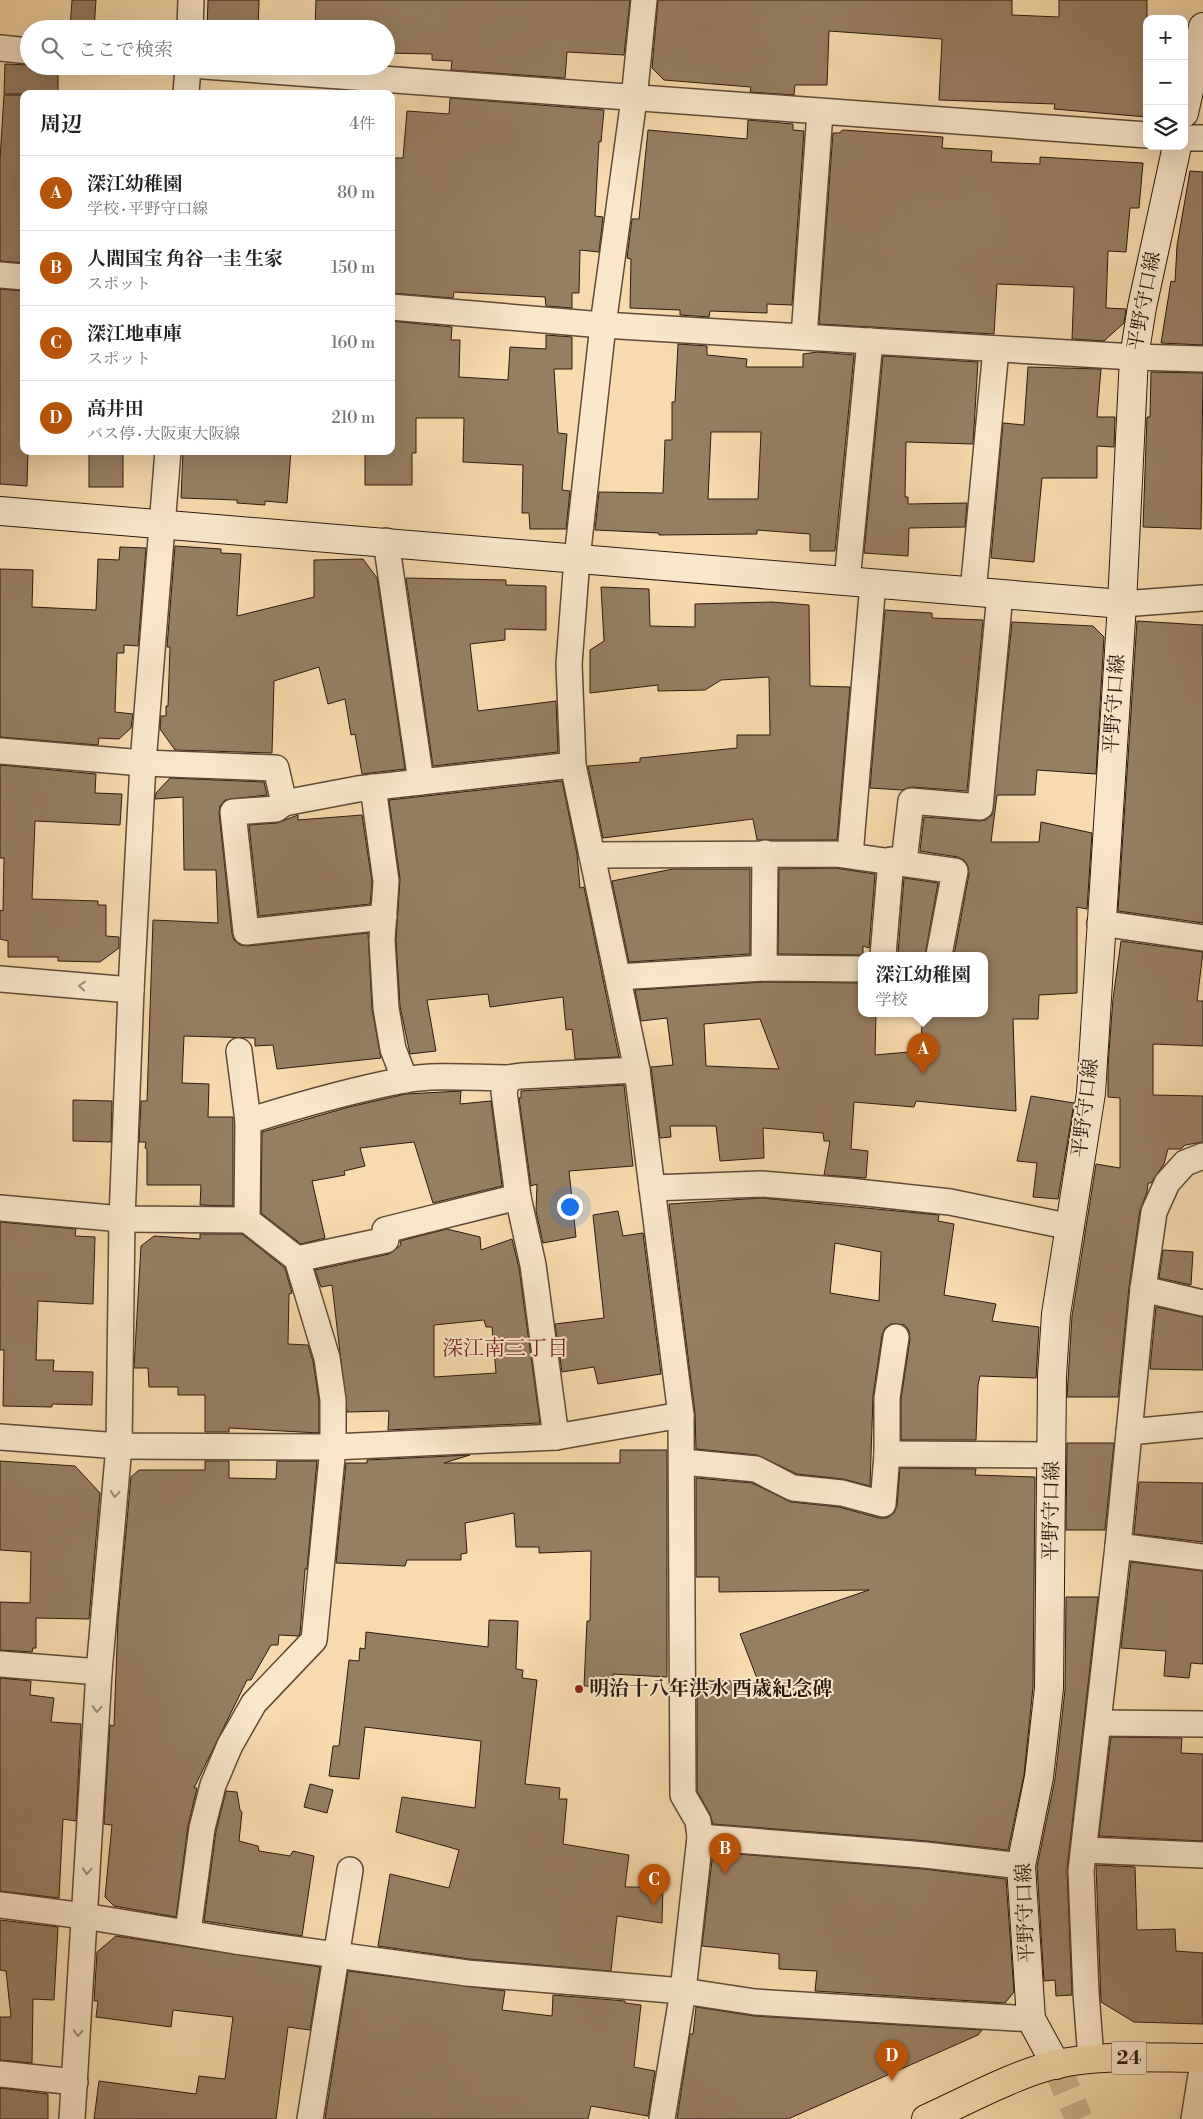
<!DOCTYPE html>
<html lang="ja">
<head>
<meta charset="utf-8">
<style>
	body { margin:0; font-family:"Libre Bodoni","Noto Serif JP",serif; background:#f6f6f6; color:#222 }
	.controls { position:absolute; right:15px; top:15px; display:grid; overflow:hidden; border-radius:10px; box-shadow:0 5px 20px #0002 }
	.controls button { width:45px; height:45px; display:grid; place-items:center; padding:0; border:0; border-bottom:1px solid #e0e0e0; background:#fff; color:#222; font:25px sans-serif }
	.you { position:absolute; left:569px; top:1206px; width:18px; height:18px; margin:-12px; border:4px solid #fff; border-radius:50%; background:#1a73e8; box-shadow:0 0 0 8px #1a73e833 }
	.badge { display:grid; place-items:center; width:32px; height:32px; border-radius:50%; background:#b45309; color:#fff; font-size:16px; font-weight:700 }
	.pin { position:absolute; translate:-50% -41px; filter:drop-shadow(0 1px 2px #0008) }
	.pin::after { content:''; position:absolute; top:26px; width:18px; height:15px; background:inherit; clip-path:polygon(0 0,100% 0,50% 100%) }
	.popup { position:absolute; left:858px; top:952px; width:130px; height:65px; box-sizing:border-box; display:grid; place-content:center; border-radius:10px; background:#fff; filter:drop-shadow(0 1px 4px #0005); font-size:16px; white-space:nowrap; color:#767676 }
	.popup b { font-size:19px; color:#222 }
	.popup::after { content:''; position:absolute; left:50%; top:100%; margin-left:-10px; border:10px solid transparent; border-top-color:#fff }
	.list { margin:0; padding:0; list-style:none }
	h2 { display:flex; justify-content:space-between; align-items:center; height:65px; margin:0; padding:0 20px; font-size:21px }
	h2 small { font-size:16px; font-weight:400; color:#767676 }
	.list li { display:grid; grid-template-columns:32px 1fr auto; gap:15px; align-items:center; box-sizing:border-box; height:75px; padding:0 20px; border-top:1px solid #e0e0e0 }
	.list b { display:block; font-size:19px; white-space:nowrap }
	.list p { margin:0; font-size:16px; white-space:nowrap; color:#767676 }
	.list em { font-size:16px; font-style:normal; color:#767676 }
	.icon { flex:none; width:28px; height:28px; fill:none; stroke:currentColor; stroke-width:2; stroke-linecap:round; stroke-linejoin:round }
	.map { position:relative; flex:none; width:1203px; height:2119px; overflow:hidden }
	.search { position:absolute; background:#fff; box-shadow:0 5px 20px #0002; left:20px; top:20px; width:375px; height:55px; display:flex; align-items:center; gap:12px; box-sizing:border-box; padding:0 18px; border-radius:28px; color:#767676; font-size:19px }
	.panel { position:absolute; background:#fff; box-shadow:0 5px 20px #0002; left:20px; top:90px; width:375px; height:365px; border-radius:10px }
	.map>svg:first-child { display:block }
</style>
</head>
<body>
<div class="map">
<svg width="1203" height="2119" viewBox="0 0 1203 2119">
	<rect width="100%" height="100%" fill="#f7daad"/>
	<filter id="stains"><feTurbulence type="fractalNoise" baseFrequency=".004" numOctaves="4"/><feColorMatrix values="0 0 0 0 .2 0 0 0 0 .09 0 0 0 0 .02 0 0 0 .5 -.17"/></filter>
	<radialGradient id="worn" r=".72"><stop offset=".6" stop-color="#630" stop-opacity="0"/><stop offset="1" stop-color="#630" stop-opacity=".3"/></radialGradient>
	<g fill="#967e61" stroke="#2d1a0e" fill-rule="evenodd">
		<path d="M72,0H96L94,29H70Z"/>
		<path d="M208,0H259L258,29H207Z"/>
		<path d="M316,0H630L624,55L567,52L565,78L451,70L452,61L432,60V54L386,53V29H315Z"/>
		<path d="M658,0H1012V15L1059,17V0H1147V117L1054,109L1055,104L939,100L942,39L829,31L827,85H795L794,95L750,92L751,87L664,80L652,68Z"/>
		<path d="M5,64L58,66V94H4Z"/>
		<path d="M4,95H24V263L0,261V159Z"/>
		<path d="M450,98L604,110L601,142L599,141L595,216L603,217L599,252L580,250L579,293H572V308L546,306L545,297L454,292L453,298L391,293V158H403L407,111L449,114Z"/>
		<path d="M748,120L793,124V130L804,131L792,305L767,304V313L710,311L709,317L680,315V310L630,308L631,259L627,258L632,219H639L648,130L747,139Z"/>
		<path d="M843,130L943,137L942,148L992,151L991,162L1040,164V157L1143,163L1139,208H1130L1126,252L1108,251L1106,308L1126,309L1124,323L1104,341L1072,339L1074,287L997,284L994,334L819,324L833,133H839Z"/>
		<path d="M1190,171L1203,172V345L1161,343L1171,281L1175,282L1177,246Z"/>
		<path d="M0,289L24,291V451H28L27,486L0,484Z"/>
		<path d="M391,321L452,327L451,340H460L459,377L508,380L510,347L546,349V335L572,337V369H554L558,433L567,434L562,490L570,491L566,529H530L529,513H522L523,465L463,462L464,418H416V453H412V485H365V451H393Z"/>
		<path d="M678,344L707,346V355L747,359L746,367H803V354L818,352L854,355L835,551H810V534L757,530V534L659,535V533L595,530L599,492L663,493L665,440H672V402H675ZM711,432H761L758,499H708Z"/>
		<path d="M883,356L978,362L973,444L906,442L905,497H908V504L967,503L965,527L909,528L908,556L864,553Z"/>
		<path d="M1028,367L1101,369L1097,417H1115L1114,447L1097,446V478H1042L1034,562L991,558L1003,423L1024,425Z"/>
		<path d="M1151,372L1203,373L1201,529L1143,527L1147,417H1150Z"/>
		<rect x="89" y="451" width="34" height="36"/>
		<path d="M183,451H291L287,503L265,501V505L237,503V500L181,498Z"/>
		<path d="M175,546L221,549V553L241,554L237,616L314,597V560L363,559L377,578L405,769L362,774L355,734L351,735L345,699L328,704L319,667L274,681L272,753L175,750L160,729L161,716H166V706H168L170,647H167Z"/>
		<path d="M120,547L146,548L138,646L124,645V653H117L115,712L133,714L131,728L119,739L99,738L98,745L0,737V569L33,570L32,607L96,610L98,559L119,560Z"/>
		<path d="M406,578L506,580V585L546,586V630L505,629V640L470,644L478,711L556,701L558,752L433,766Z"/>
		<path d="M601,587L649,589L650,626L695,627V604L772,602L809,605L810,686L850,687L837,840H757L753,819L603,838L588,766L640,762V758L737,748V735H770L769,677L721,680L705,690L658,691V685L590,693V650L604,641Z"/>
		<path d="M885,610L932,613V618L983,620L967,791L912,787L902,790L870,788Z"/>
		<path d="M1137,621L1203,625V923L1118,911Z"/>
		<path d="M1012,622L1093,626L1104,637L1096,774L1037,770L1035,795H997L991,842H1039L1041,822L1092,833L1087,909L1077,907V993L1039,995L1038,1019H1013L1016,1111L916,1101L914,1107L854,1102L851,1149L868,1151L866,1178L824,1175L830,1141H824L823,1133L763,1128L764,1158L720,1161L716,1126H670L671,1137L660,1138L651,1067L673,1065L667,1018L641,1021L635,990L764,982L862,983V1013H876L875,1055L920,1051L923,1013H984V955H954L969,874L968,866L964,860L958,857L920,851L924,817L979,821L986,820L992,815ZM760,1019L779,1069L706,1066L704,1024Z"/>
		<path d="M0,765L96,774L95,793L122,794L120,825L35,821L32,899L98,901V905H106V936L119,937V948L100,962L58,961V957H8V941L0,939V910L3,911L4,858H0Z"/>
		<path d="M170,778L264,782L267,795L225,800L220,806L219,813L232,934L234,940L240,945L248,946L368,933L372,1009L381,1058L277,1069L273,1045L255,1046V1038L184,1036L182,1083L209,1084L208,1117H233V1206L200,1205L201,1185H147V1149L145,1148L146,1142H139L141,1101H147L153,920L218,923L216,870H184L183,797L155,799L156,793Z"/>
		<path d="M562,781L577,854L580,888L584,887L619,1057L575,1059L572,1029L566,1030L563,997L490,1007L488,994L427,1000L436,1051L410,1054L400,1006L396,940L400,879L389,800Z"/>
		<path d="M298,815V820L362,815L372,882L370,904L259,916L249,825L277,823Z"/>
		<path d="M835,868L875,874L869,948L863,946V955L778,954L779,869Z"/>
		<path d="M673,869H750V954L629,962L612,881Z"/>
		<path d="M904,878L938,883L925,955L898,954Z"/>
		<path d="M1121,941L1203,952L1197,1001H1203V1046L1153,1044V1095L1203,1096V1142L1185,1145L1181,1149H1168L1164,1164L1151,1183H1148L1147,1192L1140,1210L1129,1287L1118,1397H1067L1072,1316L1096,1164L1120,1168V1098L1108,1097V1066L1113,999Z"/>
		<path d="M624,1085L633,1166L569,1171L576,1237L543,1243L536,1211L537,1184L531,1186L519,1098H521V1091Z"/>
		<path d="M461,1091L460,1104L491,1101L502,1186L433,1203L414,1142L360,1148L365,1166L344,1171L345,1175L312,1181L325,1238L301,1244L261,1213L262,1132L349,1107L406,1094Z"/>
		<path d="M1031,1096L1074,1103L1058,1199L1033,1197L1037,1163L1017,1161Z"/>
		<path d="M73,1100L112,1101L111,1142L73,1141Z"/>
		<path d="M761,1198L939,1215L938,1221L954,1224L944,1295L996,1304L992,1321L1039,1327L1036,1378L980,1376L978,1385L976,1440H901V1399L910,1339L909,1331L905,1325L891,1324L885,1328L882,1335L873,1396L870,1486L843,1479L797,1474L757,1455L696,1449L695,1413L669,1204ZM835,1243L881,1252L879,1301L830,1293Z"/>
		<path d="M618,1211L623,1236L643,1233L661,1374L598,1384L594,1367L562,1372L555,1324L604,1318L593,1215Z"/>
		<path d="M0,1222L76,1229L75,1236L95,1237L93,1304L38,1301L36,1360H54L53,1371L93,1372L92,1405L52,1404V1407L3,1406L4,1350H0Z"/>
		<path d="M447,1229L480,1237L481,1250L512,1239L519,1268L540,1423L388,1430L389,1411L347,1412L332,1285L321,1287L315,1270L389,1254L401,1245L400,1241ZM484,1320L486,1327H492L496,1373L434,1377V1325Z"/>
		<path d="M200,1234H242L285,1268L292,1293L289,1294L288,1344L308,1345L313,1361L319,1401V1433L229,1428V1432H205V1395H178V1387H149L148,1368H134L141,1246L154,1236L200,1239Z"/>
		<path d="M1163,1250L1193,1252L1191,1285L1159,1278Z"/>
		<path d="M1156,1307L1203,1317V1370L1150,1369Z"/>
		<path d="M1067,1443H1114L1105,1530H1066Z"/>
		<path d="M620,1450H667V1677L613,1674L612,1687L584,1686L587,1621H590L591,1551L539,1553V1547H516L514,1513L465,1523L467,1553L461,1554V1560H407L405,1566L336,1563L346,1463H367V1460L470,1455L444,1463H620Z"/>
		<path d="M0,1461L75,1466L100,1493L89,1619L36,1618V1648H33L32,1652L0,1650V1602L30,1603L31,1552L0,1550Z"/>
		<path d="M205,1461H229V1478L276,1479L277,1461H317L307,1569H305L300,1634L298,1636L279,1635L278,1645H271L251,1680H247L194,1788H197L188,1826L176,1917L114,1906L105,1897L112,1825L104,1824L110,1725L114,1726L118,1619L131,1477L139,1470H205Z"/>
		<path d="M900,1468L976,1469L975,1475L1035,1477L1033,1687L1024,1775L1008,1850L927,1841L713,1824L710,1814L697,1791V1681H758L740,1634L869,1590L719,1592V1577H696V1478L752,1483L791,1502L839,1507L879,1518H887L894,1513L897,1506Z"/>
		<path d="M1139,1482L1203,1483V1542L1134,1534Z"/>
		<path d="M1131,1562L1203,1571V1664L1191,1663L1189,1678L1164,1676L1166,1651L1121,1648Z"/>
		<path d="M1066,1597H1098L1067,1869L1072,1995L1056,1996L1055,1980L1044,1981L1037,1867L1055,1779L1065,1690Z"/>
		<path d="M489,1620L518,1621L516,1669L523,1670L522,1678L537,1680L525,1784L560,1788L559,1799H567L563,1844L629,1855L625,1887H663L662,1923L617,1916L611,1971L469,1959L378,1946L390,1874L449,1888L459,1850L396,1832L402,1797L475,1808L481,1741L365,1727L359,1779L329,1776L333,1746H339L349,1660L359,1661L360,1648L365,1649L366,1632L488,1647Z"/>
		<path d="M0,1678L31,1681L30,1695L54,1698L51,1722L81,1724L76,1821L63,1819L59,1898L0,1891Z"/>
		<path d="M1111,1737L1182,1738L1181,1753L1203,1754V1841L1099,1836Z"/>
		<path d="M310,1784L333,1790L327,1813L304,1807Z"/>
		<path d="M226,1791L237,1792L240,1810L242,1812L239,1841L258,1846L259,1851L290,1856L293,1851L314,1856L302,1936L204,1921L216,1831Z"/>
		<path d="M713,1852L924,1869L1006,1879L1014,1992L1005,2003L815,1991L817,1971L779,1969V1954L702,1946Z"/>
		<path d="M1096,1865L1135,1867L1137,1930L1175,1929L1176,1951L1203,1953V2024L1134,2022L1101,2002Z"/>
		<path d="M0,1920L58,1927L54,2000L33,1999L32,2063L0,2060V2017H11L6,1971L0,1970Z"/>
		<path d="M116,1936L320,1967L310,2030L288,2027L276,2119H94L99,2081L196,2094L199,2076L225,2079L233,2017L173,2010L171,2027L96,2017L98,2001H94L97,1952Z"/>
		<path d="M348,1971L505,1991L502,2010L552,2016L553,1995L625,2001V2003L641,2005L634,2067L655,2071L648,2116L591,2106L588,2119H325Z"/>
		<path d="M696,2007L754,2016L982,2030L978,2035L788,2119H677L690,2034H693Z"/>
		<path d="M0,2088L48,2094V2119H0Z"/>
	</g>
	<g fill="none" stroke-linecap="round" stroke-linejoin="round">
		<path stroke="#cfb48d" stroke-width="28" stroke-dasharray="28 14" stroke-linecap="butt" d="M1056,2065L1079,2119"/>
		<defs>
			<g id="street">
				<path d="M644,0L634,99L603,325L577,559L569,664L573,765L637,1070L681,1415L683,1795L698,1821L700,1837L683,1991L662,2119"/>
				<path d="M190,29L191,0"/>
				<path d="M0,48L29,51"/>
				<path d="M204,66L1147,135"/>
				<path d="M186,94L188,66"/>
				<path d="M1184,138H1203"/>
				<path d="M0,275L24,277"/>
				<path d="M391,307L603,325L1134,357L1203,359"/>
				<path d="M804,337L820,112"/>
				<path d="M386,541L421,782"/>
				<path d="M847,581L870,341"/>
				<path d="M973,592L996,349"/>
				<path d="M1122,604L1203,598"/>
				<path d="M0,751L143,763L276,768L284,803L358,789L573,765"/>
				<path d="M373,787L386,881L382,940L386,1008L393,1049L405,1080"/>
				<path d="M284,803L276,809L233,812L246,932L384,917"/>
				<path d="M592,855L836,854L955,871L939,955"/>
				<path d="M850,855L873,583"/>
				<path d="M904,862L911,801L980,807L1000,594"/>
				<path d="M1100,923L1203,938"/>
				<path d="M883,955L891,860"/>
				<path d="M764,968L765,853"/>
				<path d="M618,977L764,968L862,969"/>
				<path d="M0,979L131,990"/>
				<path d="M248,1121C299,1105 352,1090 404,1080C438,1074 474,1078 508,1078"/>
				<path d="M652,1188L761,1184L848,1191L950,1202L1071,1227"/>
				<path d="M0,1208L122,1219L247,1220"/>
				<path d="M297,1259L386,1240L385,1230L518,1197"/>
				<path d="M1143,1289L1203,1303"/>
				<path d="M1129,1432L1203,1425"/>
				<path d="M0,1437L119,1446L333,1447L556,1437L681,1415"/>
				<path d="M556,1437L533,1265L518,1197L504,1092L508,1078L521,1076L637,1070"/>
				<path d="M887,1454L1052,1455"/>
				<path d="M683,1462L756,1469L793,1488L842,1493L883,1504L887,1454V1398L896,1337"/>
				<path d="M1118,1546L1203,1557"/>
				<path d="M0,1664L99,1672"/>
				<path d="M1099,1723L1203,1724"/>
				<path d="M700,1837L925,1855L1021,1866"/>
				<path d="M1084,1850L1203,1855"/>
				<path d="M0,1905L84,1916L235,1941L467,1973L683,1991L755,2002L1031,2019"/>
				<path d="M188,1932L202,1828L213,1785L230,1745L254,1703L314,1640L333,1447V1400L327,1358L297,1259L247,1220L248,1121L239,1051"/>
				<path d="M1091,2059L1086,1993L1081,1871L1118,1546L1143,1289L1154,1212L1167,1183L1185,1163L1203,1156"/>
				<path d="M0,2074L75,2082"/>
				<path d="M72,2119L99,1672L119,1446L122,1219L131,990L143,763L168,451"/>
				<path d="M310,2119L350,1870"/>
				<path d="M1194,2119L1203,2063"/>
			</g>
			<g id="secondary">
				<path d="M1184,113L1203,27"/>
				<path d="M0,511C374,541 748,574 1122,604"/>
				<path d="M1056,2065L1031,2019L1021,1866L1039,1777L1049,1688L1052,1376L1056,1314L1091,1093L1122,604L1134,357L1142,307L1177,146"/>
			</g>
			<path id="primary" d="M926,2119C966,2101 1015,2074 1057,2064C1105,2054 1155,2058 1203,2058"/>
		</defs>
		<use href="#street" stroke="#604a36" stroke-width="28"/>
		<use href="#secondary" stroke="#2d1a0e" stroke-width="30"/>
		<use href="#primary" stroke="#2d1a0e" stroke-width="30"/>
		<use href="#street" stroke="#fae7ca" stroke-width="25"/>
		<use href="#secondary" stroke="#fae7ca" stroke-width="28"/>
		<use href="#primary" stroke="#f7daad" stroke-width="28"/>
	</g>
	<defs><path id="oneway-chevron" d="M-2-3.5L2.5 0L-2 3.5" fill="none" stroke-width="1.6" stroke-linecap="round" stroke-linejoin="round" transform="scale(1.25)"/></defs>
	<g stroke="#9e8b75">
		<use href="#oneway-chevron" transform="translate(82 986) rotate(-175)"/>
		<use href="#oneway-chevron" transform="translate(115 1494) rotate(95)"/>
		<use href="#oneway-chevron" transform="translate(97 1709) rotate(94)"/>
		<use href="#oneway-chevron" transform="translate(87 1871) rotate(94)"/>
		<use href="#oneway-chevron" transform="translate(78 2033) rotate(93)"/>
	</g>
	<circle fill="#8f2418" stroke="#fae7ca" stroke-width="2" cx="579" cy="1689" r="5"/>
	<g text-anchor="middle" dominant-baseline="central" stroke-width="4" stroke-linejoin="round" paint-order="stroke">
		<rect fill="#fae7ca" stroke="#6a5846" stroke-width="1" x="1111.5" y="2041.5" width="35" height="33" rx="4"/>
		<g font-size="19" font-weight="bold" fill="#2d1a0e">
			<text x="1129" y="2058">24</text>
		</g>
		<g font-size="20" fill="#2d1a0e" stroke="#fae7ca">
			<text transform="translate(1145 301) rotate(-79)">平野守口線</text>
			<text transform="translate(1115 704) rotate(-86)">平野守口線</text>
			<text transform="translate(1086 1108) rotate(-83)">平野守口線</text>
			<text transform="translate(1052 1511) rotate(-89)">平野守口線</text>
			<text transform="translate(1026 1913) rotate(-92)">平野守口線</text>
		</g>
		<g font-size="20" font-weight="bold" fill="#2d1a0e" stroke="#fae7ca" text-anchor="start">
			<text x="589" y="1689">明治十八年洪水 酉歳紀念碑</text>
		</g>
		<g font-size="21" fill="#7a1f14" stroke="#fae7ca">
			<text x="505" y="1349">深江南三丁目</text>
		</g>
	</g>
	<rect width="100%" height="100%" filter="url(#stains)"/>
	<rect width="100%" height="100%" fill="url(#worn)"/>
</svg>
<div class="controls">
<button>+</button>
<button>−</button>
<button><svg class="icon" aria-label="layers" viewBox="0 0 24 24"><path d="M12 4l9 5-9 5-9-5zM3 14l9 5 9-5"/></svg></button>
</div>
<div class="you"></div>
<div class="pin badge" style="left:923px;top:1074px">A</div>
<div class="popup"><b>深江幼稚園</b>学校</div>
<div class="pin badge" style="left:725px;top:1874px">B</div>
<div class="pin badge" style="left:654px;top:1905px">C</div>
<div class="pin badge" style="left:892px;top:2081px">D</div>
<div class="search"><svg class="icon" aria-label="search" viewBox="0 0 24 24"><circle cx="10" cy="10" r="6"/><path d="M15 15l6 6"/></svg>ここで検索</div>
<section class="panel">
<h2>周辺<small>4件</small></h2>
<ul class="list">
<li><span class="badge">A</span><div><b>深江幼稚園</b><p>学校 · 平野守口線</p></div><em>80 m</em></li>
<li><span class="badge">B</span><div><b>人間国宝 角谷一圭 生家</b><p>スポット</p></div><em>150 m</em></li>
<li><span class="badge">C</span><div><b>深江地車庫</b><p>スポット</p></div><em>160 m</em></li>
<li><span class="badge">D</span><div><b>高井田</b><p>バス停 · 大阪東大阪線</p></div><em>210 m</em></li>
</ul>
</section>
</div>
</body>
</html>
